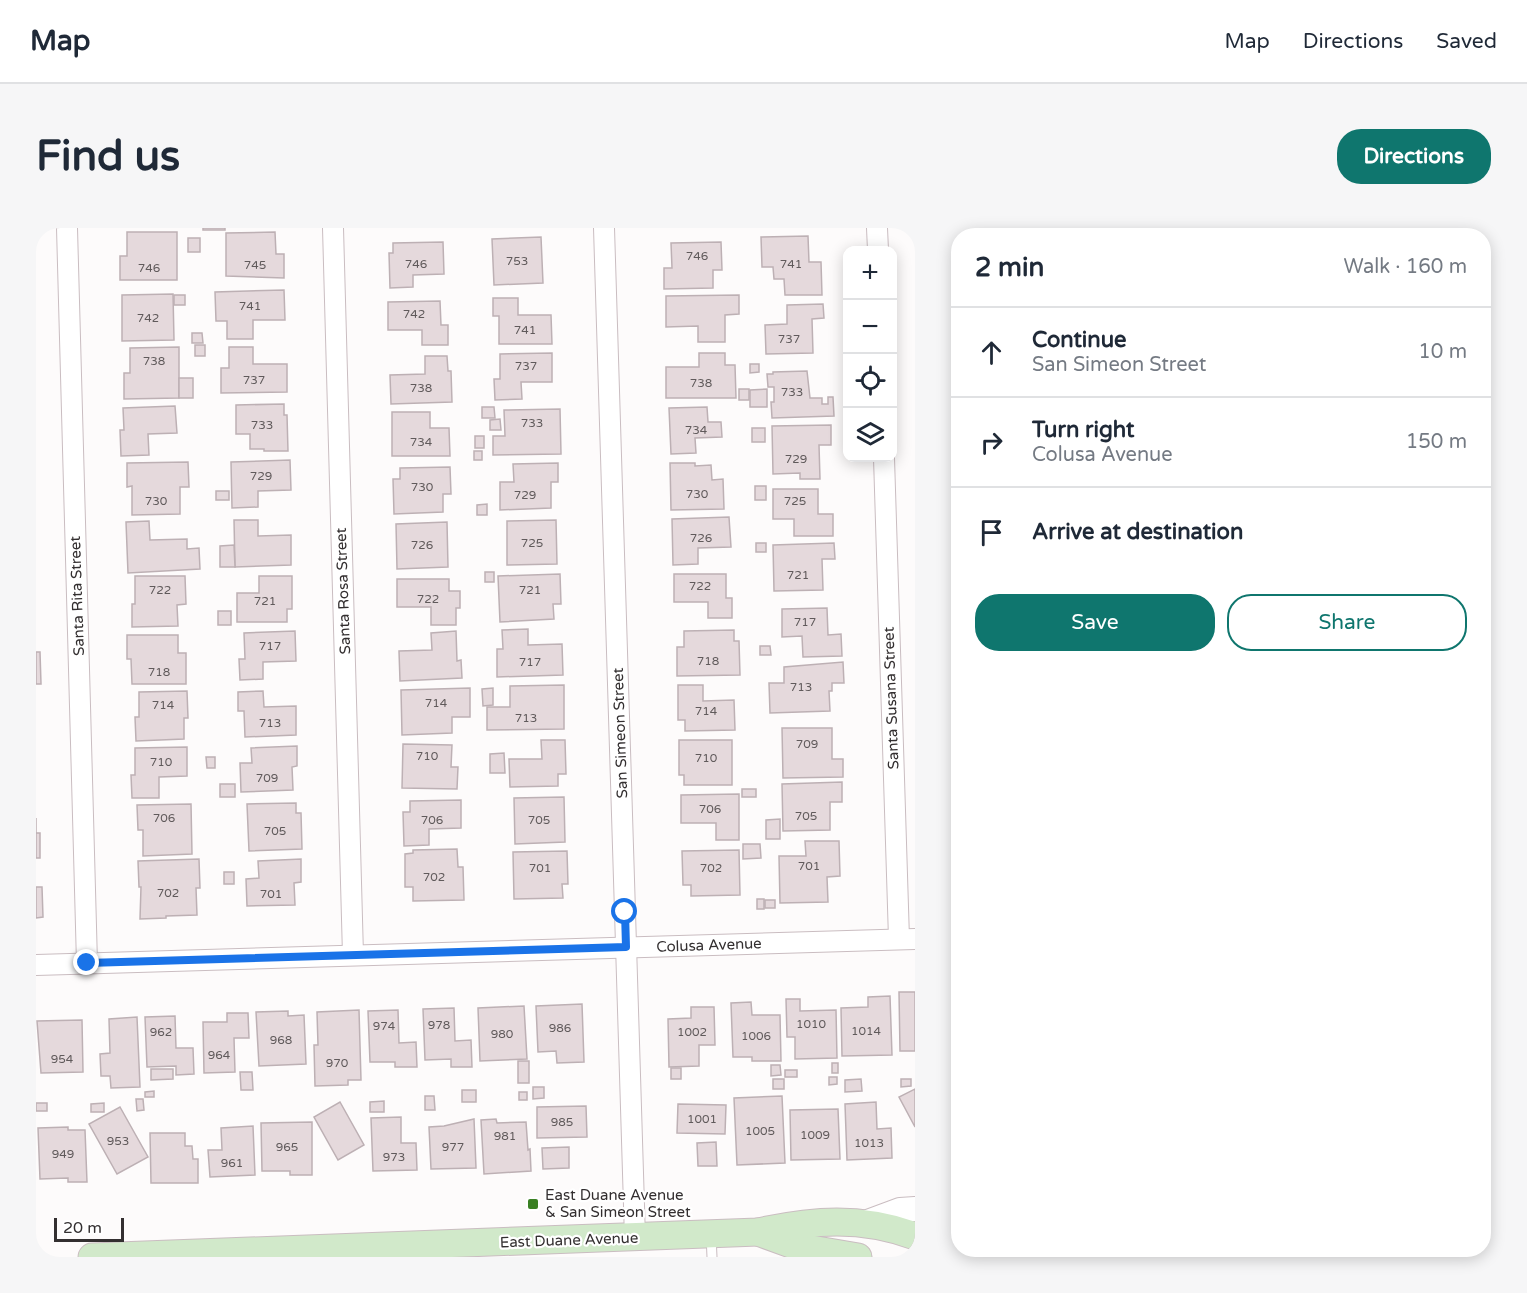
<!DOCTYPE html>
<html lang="en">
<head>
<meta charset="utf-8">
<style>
	body { margin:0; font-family:"Varela Round",sans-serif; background:#f6f6f7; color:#1f2937 }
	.controls { position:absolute; right:18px; top:18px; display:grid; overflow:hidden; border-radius:12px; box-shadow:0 3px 15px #0003 }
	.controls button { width:54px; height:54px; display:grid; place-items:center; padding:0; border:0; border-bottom:2px solid #e0e1e3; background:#fff; color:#1f2937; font:30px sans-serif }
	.scale { position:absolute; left:18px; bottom:15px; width:70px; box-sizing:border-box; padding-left:6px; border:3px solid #332f30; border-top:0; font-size:16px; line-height:21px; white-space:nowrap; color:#332f30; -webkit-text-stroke:4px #fff; paint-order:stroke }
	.stop { position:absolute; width:18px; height:18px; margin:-14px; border:4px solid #1a73e8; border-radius:50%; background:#fff }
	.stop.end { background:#1a73e8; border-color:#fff; box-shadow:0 2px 6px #0008 }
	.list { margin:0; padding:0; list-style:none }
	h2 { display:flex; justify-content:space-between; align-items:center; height:78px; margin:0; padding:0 24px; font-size:26px }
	h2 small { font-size:20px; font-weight:400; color:#747a83 }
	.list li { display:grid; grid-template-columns:39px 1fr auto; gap:18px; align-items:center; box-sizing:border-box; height:90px; padding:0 24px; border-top:2px solid #e0e1e3 }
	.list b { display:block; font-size:22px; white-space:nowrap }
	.list p { margin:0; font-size:20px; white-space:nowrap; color:#747a83 }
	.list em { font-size:20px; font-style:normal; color:#747a83 }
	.actions { display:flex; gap:12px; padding:18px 24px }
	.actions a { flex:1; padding:14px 0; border:2px solid #0f766e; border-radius:24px; text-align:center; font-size:21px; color:#0f766e }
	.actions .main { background:#0f766e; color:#fff }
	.icon { flex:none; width:33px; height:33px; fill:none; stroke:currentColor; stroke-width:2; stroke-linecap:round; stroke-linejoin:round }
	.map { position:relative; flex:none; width:879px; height:1029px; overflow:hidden; border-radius:24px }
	header { display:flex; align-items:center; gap:36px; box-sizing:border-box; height:84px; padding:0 30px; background:#fff; border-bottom:2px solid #e0e1e3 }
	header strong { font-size:28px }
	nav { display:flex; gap:33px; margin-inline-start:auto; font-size:21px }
	.intro { display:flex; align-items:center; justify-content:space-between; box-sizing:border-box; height:144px; padding:0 36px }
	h1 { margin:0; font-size:42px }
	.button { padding:15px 27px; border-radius:24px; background:#0f766e; color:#fff; font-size:21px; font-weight:700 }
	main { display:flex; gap:36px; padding:0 36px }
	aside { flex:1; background:#fff; border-radius:24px; box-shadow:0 3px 15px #0003 }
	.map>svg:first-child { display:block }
</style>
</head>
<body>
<header>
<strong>Map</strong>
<nav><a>Map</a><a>Directions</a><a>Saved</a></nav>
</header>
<div class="intro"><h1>Find us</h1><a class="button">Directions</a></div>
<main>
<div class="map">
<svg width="879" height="1029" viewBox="0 0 879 1029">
	<rect width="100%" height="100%" fill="#fdfbfb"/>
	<g fill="#e5d9dc" stroke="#bdb0b4" stroke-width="1.5">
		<rect x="167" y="0" width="22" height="2"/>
		<path d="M91,4H141V52H84V28H91Z"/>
		<path d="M239,4L240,26H248V50L190,48V5Z"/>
		<path d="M772,8L773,34H785L786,67H749L748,51H738L737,39H726L725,9Z"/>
		<path d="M505,9L507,55L458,57L456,11Z"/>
		<rect x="152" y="10" width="12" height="14"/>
		<path d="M407,14L408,46L377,47V59L354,60L353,25H357V15Z"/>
		<path d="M685,14L686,42H677V60L628,61V40H636L635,15Z"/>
		<path d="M248,62L249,92H217V111H191V93H180L179,64Z"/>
		<path d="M137,66L138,112L86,113V67Z"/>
		<rect x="138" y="67" width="11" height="10"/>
		<path d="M703,67V86L689,87V114H662V98L630,99V68Z"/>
		<path d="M457,70H482V87H515L516,116H463V88H457Z"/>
		<path d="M404,73L405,97H412V117H386V102H352V74Z"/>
		<path d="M787,76L788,90L776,91L777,125L730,126L729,97L751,96V77Z"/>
		<path d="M156,105H166L167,115H156Z"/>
		<rect x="159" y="117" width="10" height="11"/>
		<path d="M143,119V170L88,171V145H94V120Z"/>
		<path d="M193,119H217V136H251V164L185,165V140H193Z"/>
		<path d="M516,125V154H485L486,171L459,172L458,151H464V126Z"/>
		<path d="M663,125H689V137H699L700,170H630V139H663Z"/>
		<path d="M389,128H411L412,143H415L416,174L355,176L354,147L389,146Z"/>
		<path d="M714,136H723V144L714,145Z"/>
		<path d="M771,143L774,170H786V176H792V169H797L798,188L736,190L735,174H738V159H732L731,146H737V144Z"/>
		<rect x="143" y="150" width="14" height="20"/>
		<rect x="703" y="161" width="10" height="11"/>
		<path d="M731,161V179H714V162Z"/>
		<path d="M248,176V187H251L252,223H228V221H214V206H200V177Z"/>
		<path d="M139,178L141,205L112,206L113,227L85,228L84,202H88L87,180Z"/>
		<path d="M446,179H458L459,190H446Z"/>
		<path d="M671,179L672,194H685L686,209L659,210L660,225L635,226L633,180Z"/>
		<path d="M524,181L525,226L457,227V208H469L468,182Z"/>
		<path d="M356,184H394V200H413L414,228H356Z"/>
		<path d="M464,191L465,202H454V192Z"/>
		<path d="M795,197V217H783L784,251H764V245L737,246L736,198Z"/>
		<rect x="716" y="200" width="13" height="14"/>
		<rect x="439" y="208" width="9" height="12"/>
		<rect x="438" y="223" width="8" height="9"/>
		<path d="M254,232L255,262L222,263V279L196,280L195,234Z"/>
		<path d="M152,234L153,259H144V286L96,287V258L91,259V235Z"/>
		<path d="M522,235V254H515V280L464,282V254H478L477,236Z"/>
		<path d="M634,235H659V238L675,237L676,252L687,251L688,281L635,282Z"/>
		<path d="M414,239L415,266H407V284L358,286L357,251H364V240Z"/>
		<rect x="719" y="258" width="11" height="14"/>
		<path d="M737,261H782V286H797V308H758V291H737Z"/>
		<rect x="180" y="263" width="13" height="9"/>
		<path d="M451,276V287H441V277Z"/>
		<path d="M693,289L695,319L662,320V336L637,337L636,291Z"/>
		<path d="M198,292H222V308L255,307V337L199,339Z"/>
		<path d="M520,292L521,336L471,337V293Z"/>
		<path d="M113,293L114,312L151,311V321L163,320L164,341L92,345L90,294Z"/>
		<path d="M411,294L412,339L361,341L360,296Z"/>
		<rect x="720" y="315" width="10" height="9"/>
		<path d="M798,315L799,331H786L787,362L738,363L737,317Z"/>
		<path d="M198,317L199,339H184V318Z"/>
		<rect x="449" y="344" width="9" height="10"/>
		<path d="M524,346L525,376H517L518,391L464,394L462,348Z"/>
		<path d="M638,346H690V370H696V390H672V374H638Z"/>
		<path d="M99,348H149L150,376L141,377L142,398L96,399V376H99Z"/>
		<path d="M223,348H256V381H251V394H201V365H223Z"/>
		<path d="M361,351H413V363H424V380H420V397H395V379H361Z"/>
		<path d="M791,380L792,407L805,406L806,428L767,429L766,408L746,409V381Z"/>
		<rect x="182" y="383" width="13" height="14"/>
		<path d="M492,401V417L526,416L527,447L461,449V421H467L466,402Z"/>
		<path d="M698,402V413H703L704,447L641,448V419H648V403Z"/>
		<path d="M259,403L260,433L227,434V451L204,452L203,431H209L208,405Z"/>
		<path d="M420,403L421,433L425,432L426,450L364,453L363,423L396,422L395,405Z"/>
		<path d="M91,407H142V425H150V456H96L95,431H91Z"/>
		<path d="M724,418H734L735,427H724Z"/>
		<path d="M0,424H4L5,456H0Z"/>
		<path d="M807,434L808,455H796V463H793L794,483L734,485L733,455H748V439Z"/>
		<path d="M528,457V501L451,502V479H474V458Z"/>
		<path d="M642,457H667V473L698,472L699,502L649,503V492H642Z"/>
		<path d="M434,460V489H416V505L366,507L365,462Z"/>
		<path d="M457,460V477L447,478L446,461Z"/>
		<path d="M151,463L152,490H148V511L100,513L99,489H103V464Z"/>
		<path d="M227,463L228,479L260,478V507L209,509L208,483H202V464Z"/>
		<path d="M746,500H796V531H807V549L747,550Z"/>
		<path d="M505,512H529L530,546H522V558L474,559L473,531H506Z"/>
		<path d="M643,512H696V557H648V547H643Z"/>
		<path d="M367,516L416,517L415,539H422L421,561L366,560Z"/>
		<path d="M261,518V538L256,539L257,562L205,564L204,535H216L215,520Z"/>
		<path d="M151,519V548L123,549V570H96L95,547H99V520Z"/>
		<path d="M468,525L469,545H454V526Z"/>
		<path d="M170,529H179V540H171Z"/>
		<path d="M806,554V574H794V602L747,603L746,556Z"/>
		<rect x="184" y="556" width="15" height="13"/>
		<rect x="706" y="561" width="14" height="8"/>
		<path d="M703,566V612H680V595H645V567Z"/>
		<path d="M528,569L529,614L479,616L478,570Z"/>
		<path d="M425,572V600L393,601V617L368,618L367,584H374V573Z"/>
		<path d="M260,575V585H265L266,621L213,623L211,576Z"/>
		<path d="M155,576L156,626L107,628V602H102L101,577Z"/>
		<path d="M0,590V605H4V630H0Z"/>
		<path d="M744,591V611H730V592Z"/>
		<path d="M769,613H803L804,648L791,649L792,674L744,675L743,628H770Z"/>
		<path d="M707,616H724L725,630L707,631Z"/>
		<path d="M421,621L422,639H427L428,672L377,673V659H369V626L377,625V622Z"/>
		<path d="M703,622L704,667L655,668V657H647L646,623Z"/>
		<path d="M531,623L532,656H526L527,670L478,671L477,624Z"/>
		<path d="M163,631L164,660H160L161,687L130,688V690L104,691L105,659H103L102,633Z"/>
		<path d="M265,631V654L258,655L259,677L211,678L210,651L223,650L222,633Z"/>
		<rect x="188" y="644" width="10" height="12"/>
		<path d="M0,659H6L7,689L0,690Z"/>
		<rect x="721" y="671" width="7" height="10"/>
		<rect x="729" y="672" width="10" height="8"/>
		<path d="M863,764H879V823H864Z"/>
		<path d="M854,768L856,827L806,828L805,780L832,779V769Z"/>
		<path d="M750,771H764V783L800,782L801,830L759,831V809H751Z"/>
		<path d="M715,774L716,787H744L745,833H716V829H697L695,775Z"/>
		<path d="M546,776L548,834L521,835L520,823L502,824L500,778Z"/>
		<path d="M488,778L491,831L444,833L442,780Z"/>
		<path d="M655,779H678L679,817H663V838L633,839L632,791L655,790Z"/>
		<path d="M418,780L419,813L435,812L436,839H415V831L389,832L387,781Z"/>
		<path d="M323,782L325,852H312V857L279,858L278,817H282L281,784Z"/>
		<path d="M362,782L363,815L380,814L381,839H359V834H334L332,783Z"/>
		<path d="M252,783V788L268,787L270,836L223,838L220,784Z"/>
		<path d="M191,785H212L213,810H198L199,844L168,845L167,794H191Z"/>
		<path d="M139,788L140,820H157L158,846L140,847V838L111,839L109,789Z"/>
		<path d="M101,789L104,859L75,860L74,848H65L64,826L74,825L73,791Z"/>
		<path d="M46,792L47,844L5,845L1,793Z"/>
		<rect x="482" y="833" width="11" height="22"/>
		<rect x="796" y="835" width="6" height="10"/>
		<path d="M735,837H744L745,847L735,848Z"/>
		<rect x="635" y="840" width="10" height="11"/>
		<path d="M115,841H137V851L115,852Z"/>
		<rect x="749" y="842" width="12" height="7"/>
		<path d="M204,844H216L217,862H205Z"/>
		<path d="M793,849H801V856L793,857Z"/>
		<rect x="737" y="851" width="11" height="10"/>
		<path d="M825,851L826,863L809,864V852Z"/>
		<path d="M865,851H875V858L865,859Z"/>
		<path d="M497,859H508V870L497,871Z"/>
		<path d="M879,861V899L863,869Z"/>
		<rect x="426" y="862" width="14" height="12"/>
		<path d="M118,863V869H109V864Z"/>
		<rect x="483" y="864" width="8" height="8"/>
		<path d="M389,868H398L399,882H389Z"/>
		<path d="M746,868L749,935L701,937L698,870Z"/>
		<path d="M100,871H107L108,882L101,883Z"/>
		<path d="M348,873V884H334V874Z"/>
		<path d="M304,874L328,917L302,932L278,889Z"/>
		<path d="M840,874L841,901L855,900L856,930L811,932L809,876Z"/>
		<rect x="0" y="875" width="11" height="8"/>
		<path d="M68,875V884H55V876Z"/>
		<path d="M642,876L690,877L689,906L641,905Z"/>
		<path d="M550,878L551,909L501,910V879Z"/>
		<path d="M84,879L112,929L81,946L53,896Z"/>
		<path d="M802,881L804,931L755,932L754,882Z"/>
		<path d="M365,889V915H380L381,942L337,943L335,890Z"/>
		<path d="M438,891L440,940L395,941L393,899L408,898Z"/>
		<path d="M460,891L461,895L490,894L492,922L494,921L495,943L448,946L445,892Z"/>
		<path d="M276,894V947H254V943H226L225,895Z"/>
		<path d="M217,898L219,947L174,949L172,922H186L185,900Z"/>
		<path d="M32,899V902H49L51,954H32V950L4,951L2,900Z"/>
		<path d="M114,905H149V918H156L157,931H162V955H115Z"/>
		<path d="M680,914L681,938H662L661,915Z"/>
		<path d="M533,919V940L507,941L506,920Z"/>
	</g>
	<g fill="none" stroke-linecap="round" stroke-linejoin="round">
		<defs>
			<path id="service" d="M675,1007L676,1029"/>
			<g id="minor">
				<path d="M31,0L51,735"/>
				<path d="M297,0L317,727"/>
				<path d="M568,0L599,1010"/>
				<path d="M841,0L842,22"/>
				<path d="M848,230L863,711"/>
				<path d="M0,737L879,711"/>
			</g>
			<path id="tertiary" d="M829,995L864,982L879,981"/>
			<g id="secondary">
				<path d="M722,1004L763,1019L822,1029"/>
				<path d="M56,1029L722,1004C777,992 825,988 879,1008"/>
			</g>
		</defs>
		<use href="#service" stroke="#cabdc1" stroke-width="11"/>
		<use href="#minor" stroke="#cabdc1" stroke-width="22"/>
		<use href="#tertiary" stroke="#cabdc1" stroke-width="26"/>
		<use href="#secondary" stroke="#cabdc1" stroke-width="29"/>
		<use href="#service" stroke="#fff" stroke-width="9"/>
		<use href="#minor" stroke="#fff" stroke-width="20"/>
		<use href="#tertiary" stroke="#fff" stroke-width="24"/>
		<use href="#secondary" stroke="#d1e9ca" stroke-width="27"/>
	</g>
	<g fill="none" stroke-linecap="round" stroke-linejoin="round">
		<path stroke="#1a73e8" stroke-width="8" d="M51,735L590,719L589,684"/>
	</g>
	<rect fill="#3a8023" stroke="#fff" stroke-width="2" x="491" y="970" width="12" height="12" rx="3"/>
	<g text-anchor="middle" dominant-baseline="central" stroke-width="4.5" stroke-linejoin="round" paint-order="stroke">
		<g font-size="12" fill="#605a5b">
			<text x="661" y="28">746</text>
			<text x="481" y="33">753</text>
			<text x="380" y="36">746</text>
			<text x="755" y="36">741</text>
			<text x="219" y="37">745</text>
			<text x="113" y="40">746</text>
			<text x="214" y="78">741</text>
			<text x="378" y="86">742</text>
			<text x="112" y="90">742</text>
			<text x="489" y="102">741</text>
			<text x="753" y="111">737</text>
			<text x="118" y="133">738</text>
			<text x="490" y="138">737</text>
			<text x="218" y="152">737</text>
			<text x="665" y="155">738</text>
			<text x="385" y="160">738</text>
			<text x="756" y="164">733</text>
			<text x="496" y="195">733</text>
			<text x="226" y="197">733</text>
			<text x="660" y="202">734</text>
			<text x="385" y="214">734</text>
			<text x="760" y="231">729</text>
			<text x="225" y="248">729</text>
			<text x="386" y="259">730</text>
			<text x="661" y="266">730</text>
			<text x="489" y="267">729</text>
			<text x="120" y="273">730</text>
			<text x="759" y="273">725</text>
			<text x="665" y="310">726</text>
			<text x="496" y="315">725</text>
			<text x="386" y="317">726</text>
			<text x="762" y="347">721</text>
			<text x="664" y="358">722</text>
			<text x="124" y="362">722</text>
			<text x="494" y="362">721</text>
			<text x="392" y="371">722</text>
			<text x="229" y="373">721</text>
			<text x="769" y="394">717</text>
			<text x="234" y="418">717</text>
			<text x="672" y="433">718</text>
			<text x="494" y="434">717</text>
			<text x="123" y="444">718</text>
			<text x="765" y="459">713</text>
			<text x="400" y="475">714</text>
			<text x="127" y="477">714</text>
			<text x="670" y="483">714</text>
			<text x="490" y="490">713</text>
			<text x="234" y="495">713</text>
			<text x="771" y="516">709</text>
			<text x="391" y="528">710</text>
			<text x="670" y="530">710</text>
			<text x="125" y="534">710</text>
			<text x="231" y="550">709</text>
			<text x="674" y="581">706</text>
			<text x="770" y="588">705</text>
			<text x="128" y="590">706</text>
			<text x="396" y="592">706</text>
			<text x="503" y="592">705</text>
			<text x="239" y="603">705</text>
			<text x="773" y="638">701</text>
			<text x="504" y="640">701</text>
			<text x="675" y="640">702</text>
			<text x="398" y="649">702</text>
			<text x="132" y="665">702</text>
			<text x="235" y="666">701</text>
			<text x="775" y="796">1010</text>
			<text x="403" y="797">978</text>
			<text x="348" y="798">974</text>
			<text x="524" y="800">986</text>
			<text x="830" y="803">1014</text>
			<text x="125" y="804">962</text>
			<text x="656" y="804">1002</text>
			<text x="466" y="806">980</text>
			<text x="720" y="808">1006</text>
			<text x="245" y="812">968</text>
			<text x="183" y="827">964</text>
			<text x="26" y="831">954</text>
			<text x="301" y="835">970</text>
			<text x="666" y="891">1001</text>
			<text x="526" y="894">985</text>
			<text x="724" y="903">1005</text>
			<text x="779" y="907">1009</text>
			<text x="469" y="908">981</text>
			<text x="82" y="913">953</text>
			<text x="833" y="915">1013</text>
			<text x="251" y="919">965</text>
			<text x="417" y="919">977</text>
			<text x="27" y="926">949</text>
			<text x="358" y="929">973</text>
			<text x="196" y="935">961</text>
		</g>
		<g font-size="15" fill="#332f30" stroke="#fff">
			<text transform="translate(307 363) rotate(-92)">Santa Rosa Street</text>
			<text transform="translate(41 368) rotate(-92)">Santa Rita Street</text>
			<text transform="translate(855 470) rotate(-92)">Santa Susana Street</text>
			<text transform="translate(584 505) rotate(-92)">San Simeon Street</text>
			<text transform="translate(673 717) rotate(-2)">Colusa Avenue</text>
			<text transform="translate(533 1012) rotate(-2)">East Duane Avenue</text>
		</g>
		<g font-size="15" fill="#332f30" stroke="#fff" text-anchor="start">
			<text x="509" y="967">East Duane Avenue<tspan x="509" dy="17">&amp; San Simeon Street</tspan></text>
		</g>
	</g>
</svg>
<div class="controls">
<button>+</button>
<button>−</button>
<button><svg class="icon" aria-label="locate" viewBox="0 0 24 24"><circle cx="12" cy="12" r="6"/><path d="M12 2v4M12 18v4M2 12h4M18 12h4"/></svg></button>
<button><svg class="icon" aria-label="layers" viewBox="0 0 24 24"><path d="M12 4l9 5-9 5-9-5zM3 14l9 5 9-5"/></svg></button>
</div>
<div class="scale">20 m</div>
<div class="stop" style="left:589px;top:684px"></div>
<div class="stop end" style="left:51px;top:735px"></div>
</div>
<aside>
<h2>2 min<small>Walk · 160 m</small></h2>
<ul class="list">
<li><svg class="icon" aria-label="ahead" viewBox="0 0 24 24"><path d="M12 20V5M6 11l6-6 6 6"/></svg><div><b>Continue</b><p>San Simeon Street</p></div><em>10 m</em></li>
<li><svg class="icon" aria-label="right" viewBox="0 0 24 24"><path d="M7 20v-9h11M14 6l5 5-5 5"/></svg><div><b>Turn right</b><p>Colusa Avenue</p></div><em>150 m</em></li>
<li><svg class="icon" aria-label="arrive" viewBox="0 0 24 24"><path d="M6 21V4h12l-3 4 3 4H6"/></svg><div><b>Arrive at destination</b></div></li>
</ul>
<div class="actions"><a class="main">Save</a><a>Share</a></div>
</aside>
</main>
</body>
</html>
